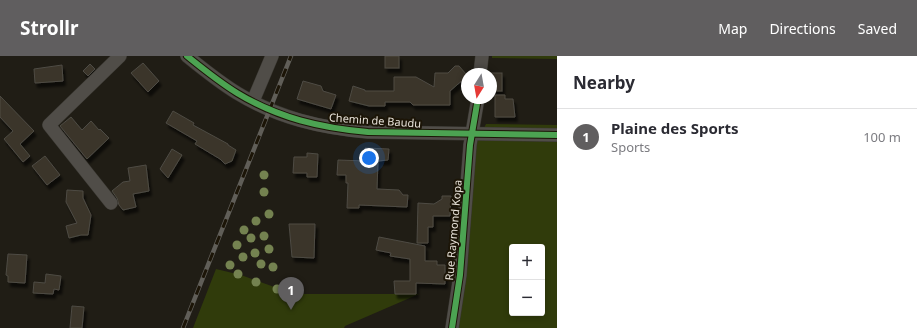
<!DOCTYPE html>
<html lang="en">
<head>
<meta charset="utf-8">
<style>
	body { margin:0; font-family:"Noto Sans",sans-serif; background:#f7f7f7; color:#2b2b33 }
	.controls { position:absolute; right:12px; bottom:12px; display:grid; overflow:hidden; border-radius:4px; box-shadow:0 2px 6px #0003 }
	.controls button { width:36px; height:36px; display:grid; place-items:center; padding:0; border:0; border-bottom:1px solid #e1e1e2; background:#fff; color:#2b2b33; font:20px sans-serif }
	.compass { position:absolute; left:461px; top:12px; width:36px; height:36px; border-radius:50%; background:#fff; box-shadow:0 2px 6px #0003; rotate:191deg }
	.you { position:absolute; left:369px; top:102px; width:14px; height:14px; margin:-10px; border:3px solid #fff; border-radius:50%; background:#1a73e8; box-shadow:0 0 0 6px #1a73e833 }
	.badge { display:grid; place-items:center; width:26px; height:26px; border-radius:50%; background:#605e5f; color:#fff; font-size:13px; font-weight:700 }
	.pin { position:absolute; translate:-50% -33px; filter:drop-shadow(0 1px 2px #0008) }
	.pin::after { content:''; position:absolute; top:21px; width:14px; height:12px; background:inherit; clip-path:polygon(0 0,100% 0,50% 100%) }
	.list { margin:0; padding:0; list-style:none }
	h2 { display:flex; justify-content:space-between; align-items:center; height:52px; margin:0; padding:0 16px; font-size:17px }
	h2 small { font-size:13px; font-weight:400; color:#7c7c81 }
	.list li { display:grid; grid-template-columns:26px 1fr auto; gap:12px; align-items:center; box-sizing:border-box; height:56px; padding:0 16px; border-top:1px solid #e1e1e2 }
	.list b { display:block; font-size:15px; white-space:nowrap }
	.list p { margin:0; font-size:13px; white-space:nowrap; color:#7c7c81 }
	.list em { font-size:13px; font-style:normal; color:#7c7c81 }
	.map { position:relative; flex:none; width:557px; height:272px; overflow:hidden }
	header { display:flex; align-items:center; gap:24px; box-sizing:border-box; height:56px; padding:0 20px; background:#605e5f; color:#fff }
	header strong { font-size:19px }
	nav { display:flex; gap:22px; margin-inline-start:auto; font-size:14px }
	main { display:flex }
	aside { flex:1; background:#fff }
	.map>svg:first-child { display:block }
</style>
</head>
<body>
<header>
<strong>Strollr</strong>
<nav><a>Map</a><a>Directions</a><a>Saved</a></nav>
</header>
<main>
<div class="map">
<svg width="557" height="272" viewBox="0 0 557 272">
	<defs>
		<filter id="shadow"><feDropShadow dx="2.5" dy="4.5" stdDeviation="1" flood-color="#0009"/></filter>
	</defs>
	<rect width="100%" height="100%" fill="#201d15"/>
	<g fill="#303b0b" fill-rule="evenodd">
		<path d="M492,0H557V3L492,2Z"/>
		<path d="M486,68L557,69V272H456L476,88ZM512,191H542V257H512Z"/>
		<path d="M216,213L241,219L294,238H419L345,270L344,272H193Z"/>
	</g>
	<g fill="#3a3529" stroke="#4e4b44" filter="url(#shadow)">
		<rect x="385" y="0" width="14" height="12"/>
		<path d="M143,7L159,25L148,36L131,17Z"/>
		<path d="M90,8L95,13L88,20L83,15Z"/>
		<path d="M62,9L63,25L35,27L34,13Z"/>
		<path d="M455,10H459L466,18L465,22L450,35V49H413L410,46H385V50H369L349,45L353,30L365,34V35H394V21H416L434,31L435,17H448Z"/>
		<rect x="491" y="17" width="11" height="18"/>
		<path d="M303,25L321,30L323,35L336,39L331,53L297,43Z"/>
		<path d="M495,39H505V43H513L515,61H495Z"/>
		<path d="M0,40L34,75L20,88L30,100L23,106L4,83L13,75L0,61Z"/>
		<path d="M173,55L194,67L193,69L228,88V89L236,94L232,105L225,108L220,103L195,88L197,85L166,67Z"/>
		<path d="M71,61L82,74L91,65L99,74L100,73L109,82L87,103L60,70Z"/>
		<path d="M365,92L389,93L388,104L378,105L377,133L399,134L403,139H408L407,151L359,149V152H347L348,127H346V119H337L338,104L365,105Z"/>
		<path d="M172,93L182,99L168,122L160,113Z"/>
		<path d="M307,97L318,98L317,121H307V117H293L294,101H307Z"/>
		<path d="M45,100L60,119L47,129L32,110Z"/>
		<path d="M146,109L149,135L133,138L136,151L123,154L119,149L117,142L112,135L123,126L130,125L128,112Z"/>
		<path d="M67,134L83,135V142L91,159L88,179H81L69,182L66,170L77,167L66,146Z"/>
		<path d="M442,140H451L450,160H433V171H428V187H417L418,147L434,148L442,143Z"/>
		<path d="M289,168H315L314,202L292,201Z"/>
		<path d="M379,181L425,190V205H437V209H445V228L416,227V238H395L394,225H410V203L390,200L391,197L376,194Z"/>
		<path d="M8,198L27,199L25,227L8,226V220L6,219Z"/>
		<path d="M46,218L61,220L59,234L54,233L53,238L33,237L34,226L45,227Z"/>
		<path d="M72,250L84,251L82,272H70Z"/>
	</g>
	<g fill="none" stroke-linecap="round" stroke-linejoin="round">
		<defs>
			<g id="minor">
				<path d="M187,0C203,13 219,26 237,37C278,62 321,72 368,76L557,79"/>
				<path d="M480,18L482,0"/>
				<path d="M253,45L272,0"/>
				<path d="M111,147L49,69L120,0"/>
				<path d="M452,272L460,219L470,89L478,42"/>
			</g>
		</defs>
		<use href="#minor" stroke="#393731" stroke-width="14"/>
		<use href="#minor" stroke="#504d48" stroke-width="13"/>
		<defs>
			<path id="rail" d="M183,272L291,0"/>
		</defs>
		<use href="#rail" stroke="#605e58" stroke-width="4.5"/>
		<use href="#rail" stroke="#1c1507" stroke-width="3" stroke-dasharray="9" stroke-linecap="butt"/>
		<defs>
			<g id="cycleway">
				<path d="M187,0C203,13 219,26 237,37C278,62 321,72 368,76L557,79"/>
				<path d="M452,272L460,219L470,89L478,42"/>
			</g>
		</defs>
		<use href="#cycleway" stroke="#1c1507" stroke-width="8"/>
		<use href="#cycleway" stroke="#4ca352" stroke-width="6"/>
	</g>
	<g fill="#748250">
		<circle cx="264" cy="119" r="4.5"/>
		<circle cx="264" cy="136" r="4.5"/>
		<circle cx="269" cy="158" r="4.5"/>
		<circle cx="256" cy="165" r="4.5"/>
		<circle cx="244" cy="174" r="4.5"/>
		<circle cx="264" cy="180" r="4.5"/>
		<circle cx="251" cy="182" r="4.5"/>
		<circle cx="237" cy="189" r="4.5"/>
		<circle cx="269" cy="193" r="4.5"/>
		<circle cx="255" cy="197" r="4.5"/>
		<circle cx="243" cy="201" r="4.5"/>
		<circle cx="261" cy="208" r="4.5"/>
		<circle cx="230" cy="209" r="4.5"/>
		<circle cx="273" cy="211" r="4.5"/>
		<circle cx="238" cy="218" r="4.5"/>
		<circle cx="256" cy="226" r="4.5"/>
		<circle cx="277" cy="233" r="4.5"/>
	</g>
	<g text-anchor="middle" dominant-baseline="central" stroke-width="4" stroke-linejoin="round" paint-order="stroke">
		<g font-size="11" fill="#e7e2d9" stroke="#1c1507">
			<text transform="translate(375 64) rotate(4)">Chemin de Baudu</text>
			<text transform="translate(453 174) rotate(-85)">Rue Raymond Kopa</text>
		</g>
	</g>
</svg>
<div class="controls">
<button>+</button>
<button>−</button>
</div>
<svg class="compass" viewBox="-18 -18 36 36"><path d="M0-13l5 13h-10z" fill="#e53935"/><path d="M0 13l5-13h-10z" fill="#7c7c81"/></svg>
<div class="you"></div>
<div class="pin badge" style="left:291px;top:254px">1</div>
</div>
<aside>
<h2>Nearby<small></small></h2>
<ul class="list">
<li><span class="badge">1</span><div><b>Plaine des Sports</b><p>Sports</p></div><em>100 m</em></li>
</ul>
</aside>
</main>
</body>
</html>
